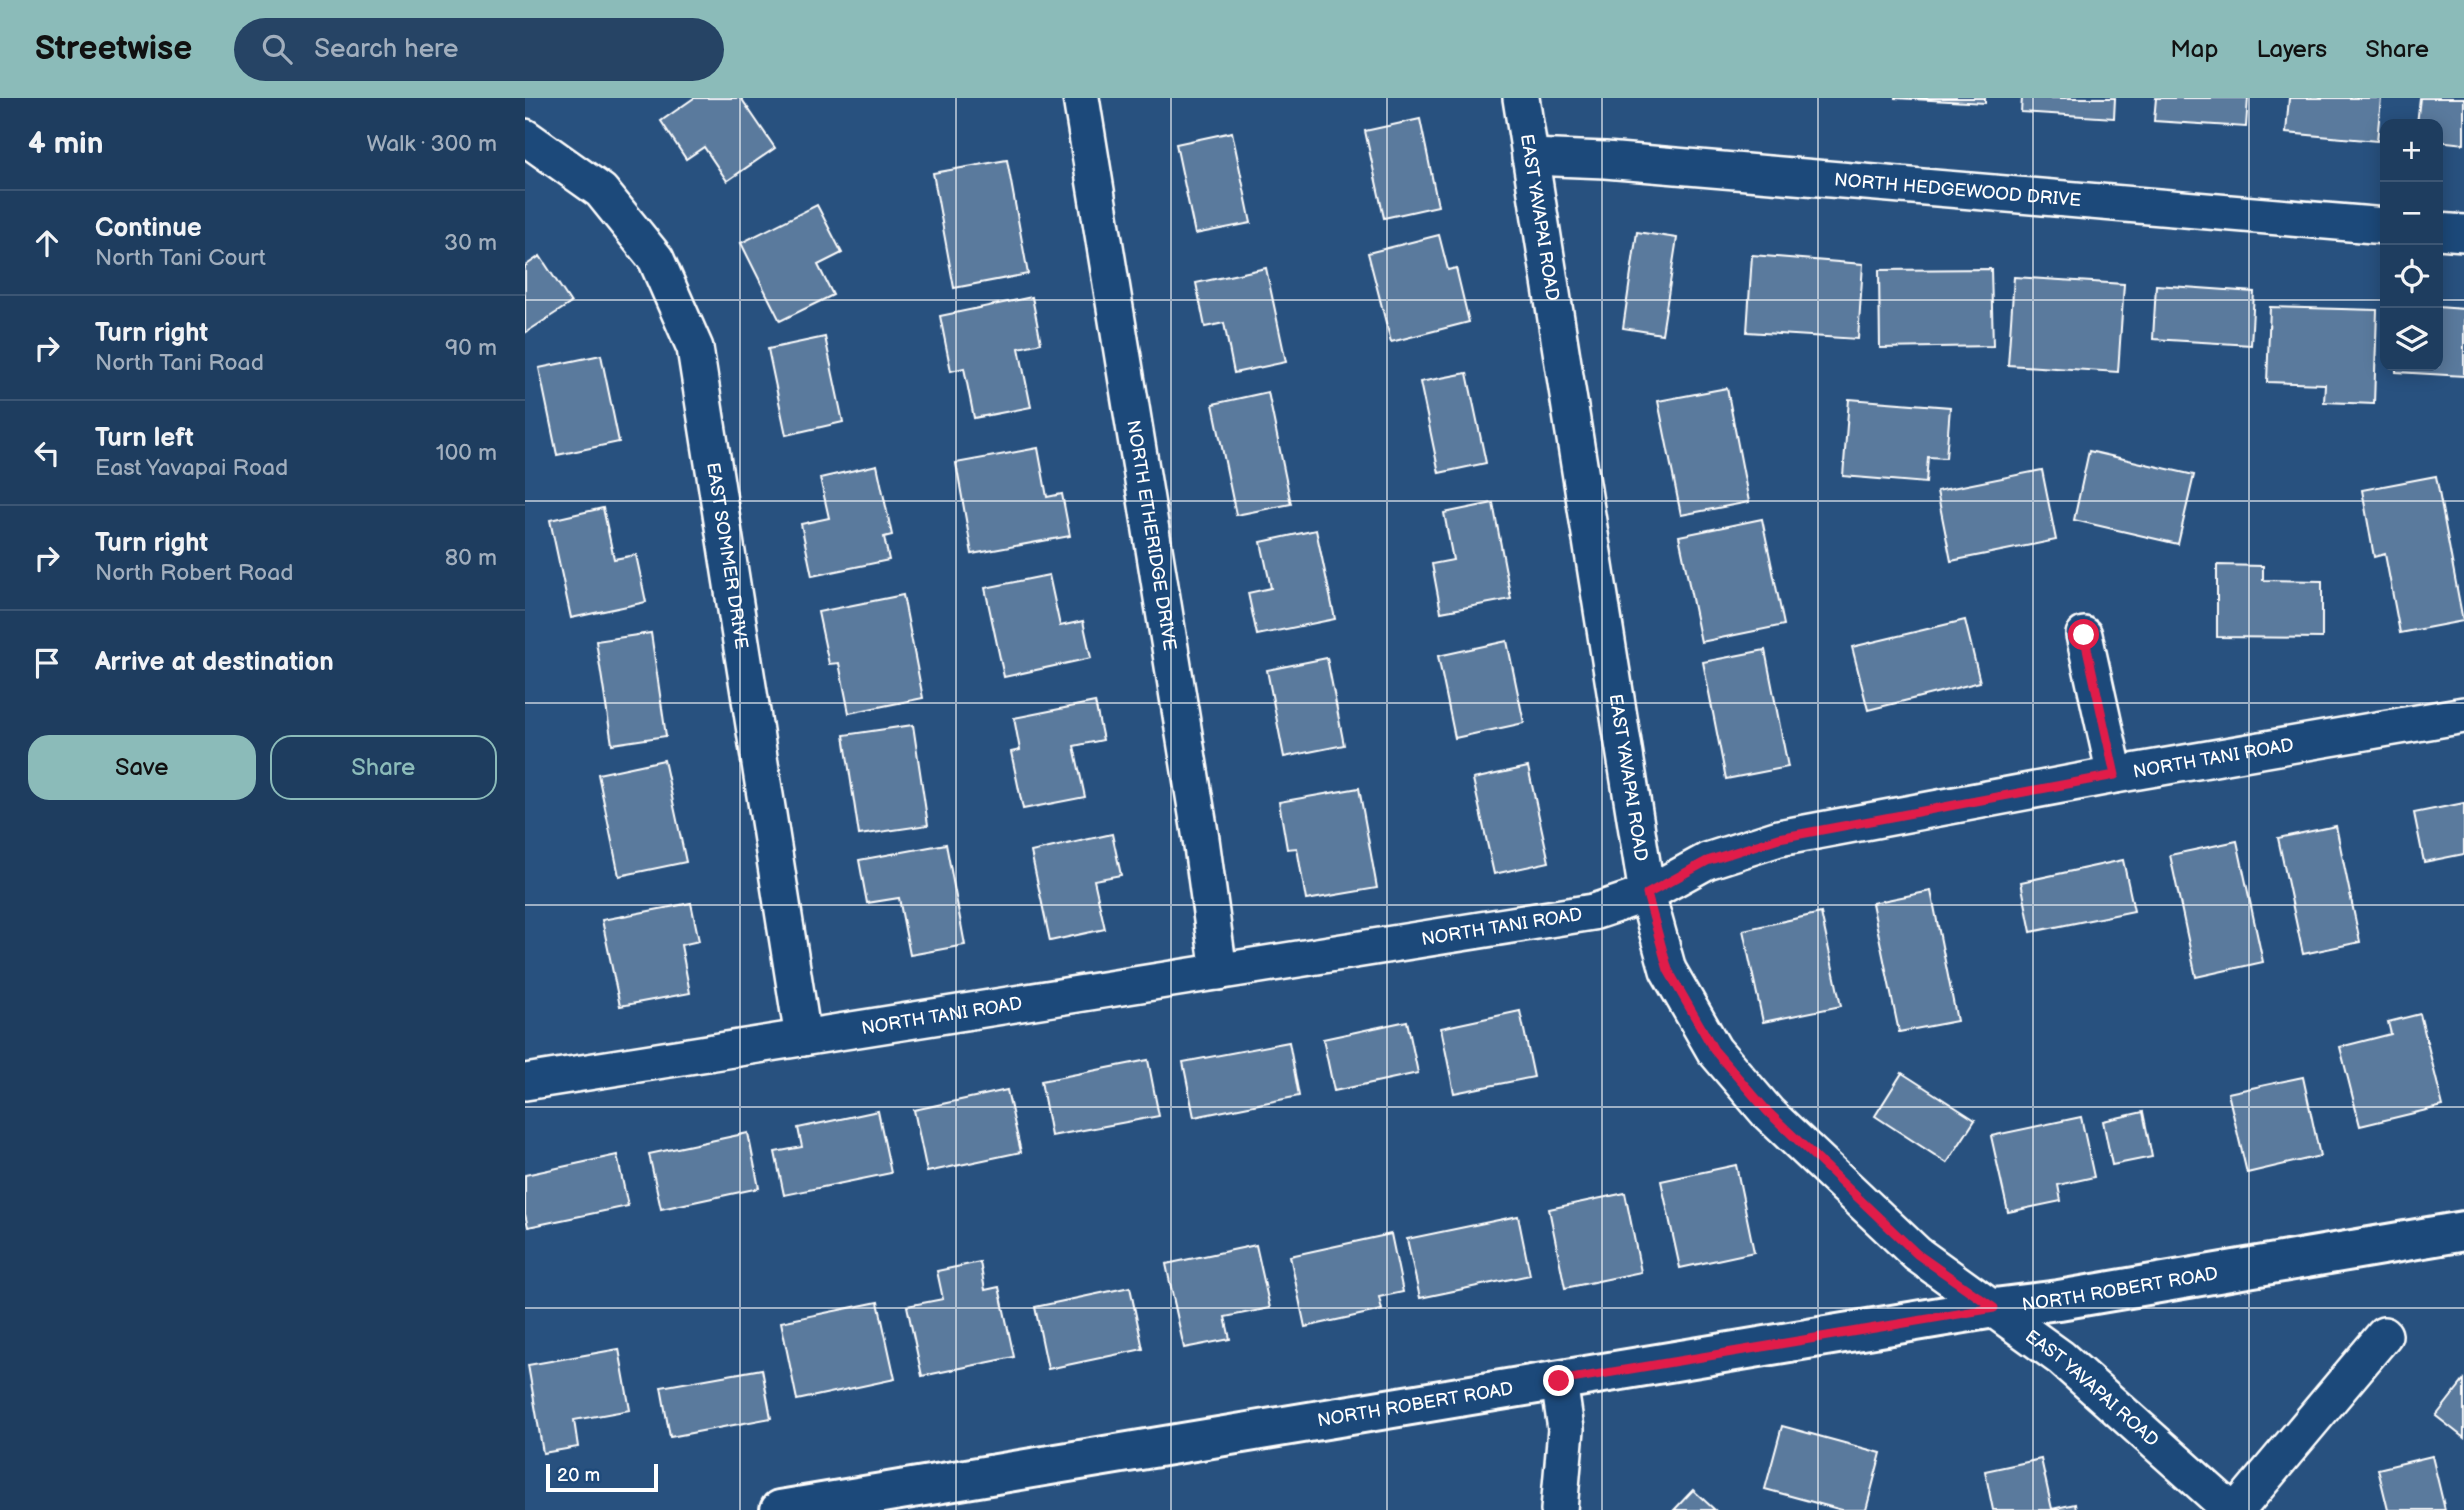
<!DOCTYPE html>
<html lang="en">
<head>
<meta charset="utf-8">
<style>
	body { margin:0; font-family:"Balsamiq Sans",sans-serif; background:#264465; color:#f1f3f6 }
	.controls { position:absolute; right:21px; top:21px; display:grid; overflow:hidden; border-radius:14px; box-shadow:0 4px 18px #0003 }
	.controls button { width:63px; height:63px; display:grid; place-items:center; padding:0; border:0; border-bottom:2px solid #3c5674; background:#1e3d5f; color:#f1f3f6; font:35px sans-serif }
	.scale { position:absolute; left:21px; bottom:18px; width:112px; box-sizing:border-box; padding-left:7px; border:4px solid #fff; border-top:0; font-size:19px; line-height:24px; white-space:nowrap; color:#fff; -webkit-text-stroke:5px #1f4a7a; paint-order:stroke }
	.stop { position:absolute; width:21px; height:21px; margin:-16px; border:5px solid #e11d48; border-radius:50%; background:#fff }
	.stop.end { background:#e11d48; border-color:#fff; box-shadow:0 2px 7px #0008 }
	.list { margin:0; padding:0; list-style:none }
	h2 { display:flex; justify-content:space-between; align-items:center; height:91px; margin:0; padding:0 28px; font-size:30px }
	h2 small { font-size:23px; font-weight:400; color:#a1aebd }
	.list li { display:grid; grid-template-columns:46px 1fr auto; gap:21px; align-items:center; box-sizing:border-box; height:105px; padding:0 28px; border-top:2px solid #3c5674 }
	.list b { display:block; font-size:26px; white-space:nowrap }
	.list p { margin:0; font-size:23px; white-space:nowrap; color:#a1aebd }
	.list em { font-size:23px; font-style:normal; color:#a1aebd }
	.actions { display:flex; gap:14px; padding:21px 28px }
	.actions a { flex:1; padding:16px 0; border:2px solid #8bbbb9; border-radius:21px; text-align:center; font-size:24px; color:#8bbbb9 }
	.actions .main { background:#8bbbb9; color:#111 }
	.icon { flex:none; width:38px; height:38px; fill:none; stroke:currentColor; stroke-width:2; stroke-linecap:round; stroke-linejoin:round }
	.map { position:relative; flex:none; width:1939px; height:1412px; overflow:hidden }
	header { display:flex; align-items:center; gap:42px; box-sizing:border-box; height:98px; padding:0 35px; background:#8bbbb9; color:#111 }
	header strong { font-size:33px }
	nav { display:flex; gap:38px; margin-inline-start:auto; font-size:24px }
	.search { width:490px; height:63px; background:#264465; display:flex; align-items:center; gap:18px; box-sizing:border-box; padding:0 24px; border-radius:38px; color:#a1aebd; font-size:26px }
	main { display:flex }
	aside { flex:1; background:#1e3d5f }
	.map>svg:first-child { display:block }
</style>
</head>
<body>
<header>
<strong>Streetwise</strong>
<div class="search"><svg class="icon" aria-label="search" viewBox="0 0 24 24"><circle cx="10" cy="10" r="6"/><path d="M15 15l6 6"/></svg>Search here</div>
<nav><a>Map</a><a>Layers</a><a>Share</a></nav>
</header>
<main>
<aside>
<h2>4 min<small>Walk · 300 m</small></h2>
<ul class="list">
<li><svg class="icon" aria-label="ahead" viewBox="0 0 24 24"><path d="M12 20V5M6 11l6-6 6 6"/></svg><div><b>Continue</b><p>North Tani Court</p></div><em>30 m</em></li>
<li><svg class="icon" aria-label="right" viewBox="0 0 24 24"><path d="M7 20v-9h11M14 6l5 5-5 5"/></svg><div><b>Turn right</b><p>North Tani Road</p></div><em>90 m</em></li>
<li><svg class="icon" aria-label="left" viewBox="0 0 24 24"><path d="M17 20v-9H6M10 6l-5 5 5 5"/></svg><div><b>Turn left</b><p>East Yavapai Road</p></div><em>100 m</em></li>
<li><svg class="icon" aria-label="right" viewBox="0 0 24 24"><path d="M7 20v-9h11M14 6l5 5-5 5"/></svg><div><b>Turn right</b><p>North Robert Road</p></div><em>80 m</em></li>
<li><svg class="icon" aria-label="arrive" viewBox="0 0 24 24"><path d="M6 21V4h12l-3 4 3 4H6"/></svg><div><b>Arrive at destination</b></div></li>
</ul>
<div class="actions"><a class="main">Save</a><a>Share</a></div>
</aside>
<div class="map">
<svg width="1939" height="1412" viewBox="0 0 1939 1412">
	<rect width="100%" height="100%" fill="#28517f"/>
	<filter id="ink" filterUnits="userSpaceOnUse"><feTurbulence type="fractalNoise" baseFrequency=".0143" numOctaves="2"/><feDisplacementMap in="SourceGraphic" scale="14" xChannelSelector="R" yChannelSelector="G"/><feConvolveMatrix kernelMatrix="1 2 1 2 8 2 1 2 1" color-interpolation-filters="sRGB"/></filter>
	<g filter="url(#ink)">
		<g fill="#5a7a9d" stroke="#fff" stroke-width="2">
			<path d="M169,0H216L250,50L202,83L179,49L161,61L136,23Z"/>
			<path d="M1369,0H1460V5Z"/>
			<path d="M1497,0H1590L1589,20L1496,14Z"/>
			<path d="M1631,0H1723L1721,29L1629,23Z"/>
			<path d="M1764,0H1856L1852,43L1761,35Z"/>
			<path d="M1895,0H1939V46L1913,43V26H1892Z"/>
			<path d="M895,21L913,108L859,120L840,33Z"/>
			<path d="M707,34L726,125L670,136L651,46Z"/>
			<path d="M482,62L503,176L429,190L408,75Z"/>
			<path d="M292,107L317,155L293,167L308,197L255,223L216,145Z"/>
			<path d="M1112,134L1152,140L1137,236L1098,230Z"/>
			<path d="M914,137L923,172L931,170L944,224L866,244L843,155Z"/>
			<path d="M1227,157L1338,166L1333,241L1222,234Z"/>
			<path d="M15,158L46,205L0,235V168Z"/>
			<path d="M741,170L761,264L709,275L699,225L680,229L671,185Z"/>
			<path d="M1466,171L1468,248L1355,250L1354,172Z"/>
			<path d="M1489,179L1599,186L1593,274L1483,267Z"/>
			<path d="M1631,187L1729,194L1726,247L1628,241Z"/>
			<path d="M507,199L516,245L494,250L506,309L449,320L439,270L426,273L415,218Z"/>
			<path d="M1745,209L1852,212L1849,306L1799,304L1800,286L1742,284Z"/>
			<path d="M1913,209L1939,211V278L1871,274V268H1913Z"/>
			<path d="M300,239L318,324L261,337L243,251Z"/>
			<path d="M76,257L94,344L32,357L14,270Z"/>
			<path d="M942,275L961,365L914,375L895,284Z"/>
			<path d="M1202,290L1224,404L1156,417L1133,303Z"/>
			<path d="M743,294L766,406L711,417L688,306Z"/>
			<path d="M1324,301L1425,309L1421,360L1403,359L1401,385L1318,378Z"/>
			<path d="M513,350L522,399L537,396L545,438L447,456L431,365Z"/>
			<path d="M1564,353L1669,377L1653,446L1549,422Z"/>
			<path d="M352,367L367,437L359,439L364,462L287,478L276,426L304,420L295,380Z"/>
			<path d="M1517,372L1531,442L1426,463L1412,393Z"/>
			<path d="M1911,378L1938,523L1875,535L1860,456L1849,459L1837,392Z"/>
			<path d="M968,405L986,501L916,514L907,466L928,462L919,415Z"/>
			<path d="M78,410L89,461L111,457L121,504L46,520L25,422Z"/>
			<path d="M1237,421L1259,527L1176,544L1154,438Z"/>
			<path d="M791,432L810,521L732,537L723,495L746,490L736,444Z"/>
			<path d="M1692,467L1738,468V482L1797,483V540L1692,539Z"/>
			<path d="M524,477L535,528L558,523L566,560L479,579L460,490Z"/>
			<path d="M378,497L398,600L324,615L314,565L304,566L293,514Z"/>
			<path d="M1440,522L1455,584L1343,612L1327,549Z"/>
			<path d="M126,535L141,638L87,646L71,543Z"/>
			<path d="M982,543L999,625L930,640L913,558Z"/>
			<path d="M1240,552L1263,669L1201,681L1178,564Z"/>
			<path d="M802,560L819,647L759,659L742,572Z"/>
			<path d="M570,604L578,642L549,648L560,699L498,711L486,654L495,652L489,620Z"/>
			<path d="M388,627L403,727L334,737L319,637Z"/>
			<path d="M139,662L161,764L94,778L73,676Z"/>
			<path d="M1003,669L1024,764L969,776L948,681Z"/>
			<path d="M834,690L852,790L781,802L772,750L762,751L754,704Z"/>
			<path d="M1939,705V756L1899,764L1889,715Z"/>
			<path d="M1811,728L1835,844L1778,856L1753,740Z"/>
			<path d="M587,736L596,777L569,782L580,831L525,843L506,754Z"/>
			<path d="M1712,743L1738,864L1671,879L1645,757Z"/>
			<path d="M421,746L440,847L385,857L374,800L342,805L334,762Z"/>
			<path d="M1598,762L1609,813L1506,834L1496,784Z"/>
			<path d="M1406,793L1432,923L1374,934L1347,805Z"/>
			<path d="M166,805L174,843L156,847L165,895L95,908L77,822Z"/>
			<path d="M1296,815L1316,908L1238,924L1218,832Z"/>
			<path d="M995,913L1009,979L929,995L916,930Z"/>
			<path d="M1895,916L1918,1008L1835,1028L1815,949L1866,936L1863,924Z"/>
			<path d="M882,923L893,975L809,993L798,941Z"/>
			<path d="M764,944L774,998L669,1019L658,964Z"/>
			<path d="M623,962L634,1018L526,1038L516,983Z"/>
			<path d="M1377,975L1450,1022L1422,1065L1350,1018Z"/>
			<path d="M1778,979L1795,1058L1722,1075L1703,995Z"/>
			<path d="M482,992L496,1054L402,1074L389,1012Z"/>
			<path d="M353,1013L366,1075L259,1097L250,1054L277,1049L273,1030Z"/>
			<path d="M1618,1014L1627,1059L1587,1067L1578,1023Z"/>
			<path d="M1556,1019L1569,1079L1533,1087L1536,1103L1483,1114L1466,1038Z"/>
			<path d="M223,1035L234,1090L136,1111L124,1056Z"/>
			<path d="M92,1057L103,1108L3,1129L0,1116V1077Z"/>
			<path d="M1211,1067L1229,1154L1155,1170L1136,1083Z"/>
			<path d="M1100,1095L1116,1174L1040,1190L1024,1111Z"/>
			<path d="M993,1118L1005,1177L895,1200L882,1141Z"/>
			<path d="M866,1136L878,1194L854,1199L857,1212L780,1229L765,1158Z"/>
			<path d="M731,1147L745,1210L700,1219L705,1241L659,1250L641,1166Z"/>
			<path d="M455,1164L460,1192L474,1189L489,1259L397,1278L382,1208L418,1201L412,1173Z"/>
			<path d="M605,1189L618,1251L523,1271L510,1209Z"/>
			<path d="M353,1204L370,1281L272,1302L256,1224Z"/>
			<path d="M94,1251L105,1312L49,1322L53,1349L18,1355L3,1267Z"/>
			<path d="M237,1271L246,1320L145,1339L136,1289Z"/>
			<path d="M1939,1282V1340L1911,1318Z"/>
			<path d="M1257,1328L1356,1355L1341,1412H1317L1240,1391Z"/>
			<path d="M1907,1358L1920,1412H1863L1853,1371Z"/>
			<path d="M1516,1361L1527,1411L1550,1406L1551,1412H1468L1460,1373Z"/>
			<path d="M1168,1392L1190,1412H1149Z"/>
		</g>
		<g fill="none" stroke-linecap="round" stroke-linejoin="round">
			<defs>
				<g id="minor">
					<path id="s1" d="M556,0L676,741L694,874"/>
					<path id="s2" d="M996,0L1122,796L1143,872L1189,952L1243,1015L1392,1156L1536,1260L1706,1412"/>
					<path id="s3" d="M0,39L76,93L131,161L170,250L278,940"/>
					<path id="s4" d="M1005,59L1080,62L1860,128"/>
					<path d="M1913,133L1939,135"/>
					<path d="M1559,537L1590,677"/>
					<path id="s5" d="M0,984L1068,814L1122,796L1182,763L1254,740L1590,677L1939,617"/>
					<path d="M1034,1412L1041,1331L1034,1283"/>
					<path d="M1712,1412L1859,1237"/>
				</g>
				<g id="major">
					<path id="s6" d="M255,1412L1469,1210L1534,1202L1939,1133"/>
				</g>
			</defs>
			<use href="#minor" stroke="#fff" stroke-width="40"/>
			<use href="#major" stroke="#fff" stroke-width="44"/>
			<use href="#minor" stroke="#1f4a7a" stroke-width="35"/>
			<use href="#major" stroke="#1f4a7a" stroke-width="38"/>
		</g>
	</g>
	<g fill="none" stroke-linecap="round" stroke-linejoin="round" filter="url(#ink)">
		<path stroke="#e11d48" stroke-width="9" d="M1034,1283L1469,1210L1392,1156L1243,1014L1189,952L1143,872L1122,796L1182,763L1254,740L1590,677L1559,537"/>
	</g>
	<path fill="none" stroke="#fff" stroke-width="2" stroke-opacity="0.55" d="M215,0V1412M431,0V1412M646,0V1412M862,0V1412M1077,0V1412M1293,0V1412M1508,0V1412M1724,0V1412M0,202H1860M1913,202H1939M0,403H1939M0,605H1939M0,807H1939M0,1009H1939M0,1210H1939"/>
	<g text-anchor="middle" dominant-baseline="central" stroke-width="7" stroke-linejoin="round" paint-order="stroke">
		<g font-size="18" fill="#fff" stroke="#1f4a7a">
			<text stroke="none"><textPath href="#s4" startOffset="429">NORTH HEDGEWOOD DRIVE</textPath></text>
			<text stroke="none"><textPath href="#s2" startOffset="121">EAST YAVAPAI ROAD</textPath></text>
			<text stroke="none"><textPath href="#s1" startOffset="443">NORTH ETHERIDGE DRIVE</textPath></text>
			<text stroke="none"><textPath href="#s3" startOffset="488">EAST SOMMER DRIVE</textPath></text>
			<text stroke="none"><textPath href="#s5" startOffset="1724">NORTH TANI ROAD</textPath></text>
			<text stroke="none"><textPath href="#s2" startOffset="688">EAST YAVAPAI ROAD</textPath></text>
			<text stroke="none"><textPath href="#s5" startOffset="989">NORTH TANI ROAD</textPath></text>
			<text stroke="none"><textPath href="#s5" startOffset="422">NORTH TANI ROAD</textPath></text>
			<text stroke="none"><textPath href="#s6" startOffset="1358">NORTH ROBERT ROAD</textPath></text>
			<text stroke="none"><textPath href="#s2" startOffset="1486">EAST YAVAPAI ROAD</textPath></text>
			<text stroke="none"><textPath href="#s6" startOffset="644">NORTH ROBERT ROAD</textPath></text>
		</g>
	</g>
</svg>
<div class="controls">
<button>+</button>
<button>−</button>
<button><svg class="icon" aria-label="locate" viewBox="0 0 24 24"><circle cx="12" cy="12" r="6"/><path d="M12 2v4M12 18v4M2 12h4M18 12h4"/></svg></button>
<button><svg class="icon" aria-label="layers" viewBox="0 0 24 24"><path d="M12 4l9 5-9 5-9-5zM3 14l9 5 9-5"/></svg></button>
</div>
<div class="scale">20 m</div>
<div class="stop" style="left:1559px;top:537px"></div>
<div class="stop end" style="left:1034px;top:1283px"></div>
</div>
</main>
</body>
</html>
